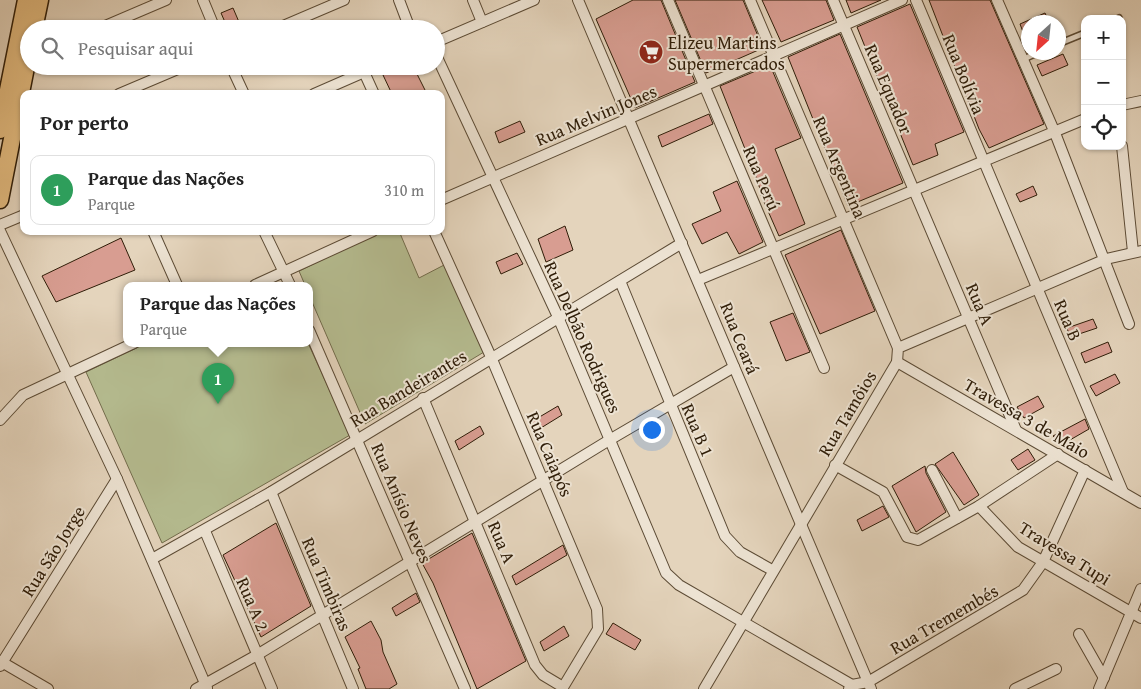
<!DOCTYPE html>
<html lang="pt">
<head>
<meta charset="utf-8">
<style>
	body { margin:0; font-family:"Gentium Book Plus",serif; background:#f6f6f6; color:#222 }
	.controls { position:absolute; right:15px; top:15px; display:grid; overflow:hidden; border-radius:10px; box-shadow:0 1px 4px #0004 }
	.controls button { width:45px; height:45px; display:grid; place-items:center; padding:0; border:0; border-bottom:1px solid #e0e0e0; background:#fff; color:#222; font:25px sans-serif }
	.compass { position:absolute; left:1021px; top:15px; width:45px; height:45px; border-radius:50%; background:#fff; box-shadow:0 1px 4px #0004; rotate:207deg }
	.you { position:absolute; left:651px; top:429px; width:18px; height:18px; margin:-12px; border:4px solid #fff; border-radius:50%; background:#1a73e8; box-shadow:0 0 0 8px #1a73e833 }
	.badge { display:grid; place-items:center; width:32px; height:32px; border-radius:50%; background:#8f2418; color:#fff; font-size:16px; font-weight:700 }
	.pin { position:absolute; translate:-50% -41px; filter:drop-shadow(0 1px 2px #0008) }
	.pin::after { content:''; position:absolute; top:26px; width:18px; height:15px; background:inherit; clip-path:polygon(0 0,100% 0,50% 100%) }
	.popup { position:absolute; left:123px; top:282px; width:190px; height:65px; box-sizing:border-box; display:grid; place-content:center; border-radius:10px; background:#fff; filter:drop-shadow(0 1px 4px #0005); font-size:16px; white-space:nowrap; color:#767676 }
	.popup b { font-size:19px; color:#222 }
	.popup::after { content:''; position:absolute; left:50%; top:100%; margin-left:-10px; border:10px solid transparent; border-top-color:#fff }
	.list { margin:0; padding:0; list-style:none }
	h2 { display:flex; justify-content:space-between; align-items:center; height:65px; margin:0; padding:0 20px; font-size:21px }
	h2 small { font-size:16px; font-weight:400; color:#767676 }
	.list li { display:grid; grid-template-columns:32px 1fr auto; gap:15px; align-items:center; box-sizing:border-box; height:70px; margin:0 10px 10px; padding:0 10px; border:1px solid #e0e0e0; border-radius:10px }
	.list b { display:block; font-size:19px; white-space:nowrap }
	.list p { margin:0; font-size:16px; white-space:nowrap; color:#767676 }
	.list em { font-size:16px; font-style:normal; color:#767676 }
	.icon { flex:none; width:28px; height:28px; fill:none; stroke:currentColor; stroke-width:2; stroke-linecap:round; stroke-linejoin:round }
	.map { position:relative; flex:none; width:1141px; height:689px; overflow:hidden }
	.search { position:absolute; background:#fff; box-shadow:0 1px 4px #0004; left:20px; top:20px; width:425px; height:55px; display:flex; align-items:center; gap:12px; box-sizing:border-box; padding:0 18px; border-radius:28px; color:#767676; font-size:19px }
	.panel { position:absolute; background:#fff; box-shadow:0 1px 4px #0004; left:20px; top:90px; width:425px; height:145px; border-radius:10px }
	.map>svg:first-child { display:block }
</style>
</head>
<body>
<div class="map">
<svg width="1141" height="689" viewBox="0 0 1141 689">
	<rect width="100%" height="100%" fill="#e4d4bc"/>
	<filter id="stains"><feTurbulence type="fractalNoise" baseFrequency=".004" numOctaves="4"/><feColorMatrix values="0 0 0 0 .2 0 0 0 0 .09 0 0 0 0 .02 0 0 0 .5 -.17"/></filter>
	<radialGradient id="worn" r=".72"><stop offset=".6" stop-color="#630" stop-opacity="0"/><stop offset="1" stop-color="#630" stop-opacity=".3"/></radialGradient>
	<g fill="#b5bc90" stroke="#726c4c">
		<path d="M382,231H399L419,278L446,264L484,352L365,424L309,295V285H305L299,271Z"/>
		<path d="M147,343H308L350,435L162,543L86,372Z"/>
	</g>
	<g fill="#d89d91" stroke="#2f1d08">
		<path d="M633,0H661L695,82L635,108L596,19Z"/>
		<path d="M675,0H743L763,48L706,73Z"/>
		<path d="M762,0H826L834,20L781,42Z"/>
		<path d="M846,0H881L851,13Z"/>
		<path d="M929,0H990L1044,124L989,148L979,129Z"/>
		<path d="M910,4L964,132L935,144L938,155L913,165L857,27Z"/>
		<path d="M233,8L242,29H228L221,13Z"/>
		<path d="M1045,13L1049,22H1028V45L1020,24Z"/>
		<path d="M840,34L903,183L848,206L788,57Z"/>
		<path d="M1063,54L1068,65L1042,76L1037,65Z"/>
		<path d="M770,65L801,138L775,149L805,224L779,236L761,195H762L755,174L720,86Z"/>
		<path d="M401,66H413L427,94H392L383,75Z"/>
		<path d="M709,114L713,124L662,147L658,136Z"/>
		<path d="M520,121L525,132L499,143L495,132Z"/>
		<path d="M737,181L763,242L739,254L727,232L702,244L692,224L721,211L713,192Z"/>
		<path d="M1033,186L1037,195L1020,202L1016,194Z"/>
		<path d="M565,226L573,250L546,262L538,239Z"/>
		<path d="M841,230L875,311L820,334L785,255Z"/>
		<path d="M121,238L135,270L56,302L42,276Z"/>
		<path d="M517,253L523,264L501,274L496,262Z"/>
		<path d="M793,313L810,352L786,361L770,322Z"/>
		<path d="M1093,319L1097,328L1070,337L1067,328Z"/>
		<path d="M1108,342L1112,352L1085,363L1081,353Z"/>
		<path d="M1115,374L1120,383L1096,396L1090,386Z"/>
		<path d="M1038,396L1044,407L1024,418L1017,407Z"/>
		<path d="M558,406L562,415L536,431L531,422Z"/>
		<path d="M1085,419L1089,429L1063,444L1053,436Z"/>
		<path d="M480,426L484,434L459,450L455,441Z"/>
		<path d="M1028,449L1035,460L1018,470L1011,460Z"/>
		<path d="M953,452L979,495L964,505L935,464Z"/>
		<path d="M925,466L926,473L946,512L916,532L892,486Z"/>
		<path d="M883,506L889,517L862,531L857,520Z"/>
		<path d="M276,523L311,606L261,637L223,555Z"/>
		<path d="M472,533L526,661L477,689L433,583L422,563Z"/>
		<path d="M563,545L567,555L516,585L512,576Z"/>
		<path d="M416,593L420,602L396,616L392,608Z"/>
		<path d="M371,621L381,640L383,652L397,684L389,689H366L358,669L360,668L345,637Z"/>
		<path d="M613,623L641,640L635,650L606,634Z"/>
		<path d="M564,626L569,636L544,651L540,642Z"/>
	</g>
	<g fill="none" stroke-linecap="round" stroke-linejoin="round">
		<defs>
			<g id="service">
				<path d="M1117,19L1119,18"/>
				<path d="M1058,44L1085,33"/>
				<path d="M1024,59L1039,52"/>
			</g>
			<g id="minor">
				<path d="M203,0L215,29"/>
				<path d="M399,0L410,29"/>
				<path d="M473,0L482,22"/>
				<path d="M578,0L871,689"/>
				<path d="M668,0L824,368"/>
				<path d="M750,0L898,348"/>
				<path d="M833,0L1016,430"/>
				<path d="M916,0L1123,492"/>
				<path d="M997,0L1055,133L1129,324"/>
				<path d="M98,29L166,0"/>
				<path d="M276,29L344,0"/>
				<path d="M436,42L534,0"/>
				<path d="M436,55L558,317L666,573L679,585L852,685"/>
				<path d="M231,66L244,94"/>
				<path d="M364,72L374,94"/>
				<path d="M119,94L185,66"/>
				<path d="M314,94L378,66"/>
				<path d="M1122,105L1141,101"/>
				<path d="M1122,146L1133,252"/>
				<path d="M441,200L902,0"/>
				<path d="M0,225L24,215"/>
				<path d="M0,231L117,479L207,688"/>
				<path d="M153,231L177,285"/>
				<path d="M264,231L290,285"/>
				<path d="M434,231L491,357L597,609L598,629L562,689"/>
				<path d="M698,280L1085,119"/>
				<path d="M620,281L725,536L740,552L772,570"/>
				<path d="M255,285L373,231"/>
				<path d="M309,330L465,689"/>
				<path d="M897,362L1141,503"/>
				<path d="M423,398L535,665L543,675L563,687"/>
				<path d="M0,420L23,395L134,343"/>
				<path d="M835,465L883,492L907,537L918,540L979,506L1058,454"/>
				<path d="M932,470L957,518"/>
				<path d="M271,492L353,689"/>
				<path d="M979,506L1018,547L1141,618"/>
				<path d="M205,531L272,689"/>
				<path d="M152,559L271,492L682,243"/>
				<path d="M1079,634L1104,678"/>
				<path d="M0,661L48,689"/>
				<path d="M0,666L117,479"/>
				<path d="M196,689L257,655L611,439L734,367"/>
				<path d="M704,689L897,362L898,348L1106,259L1141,251"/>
				<path d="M849,689L852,685L868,682L1023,590L1043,562L1085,470"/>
				<path d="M1015,689L1056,669"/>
				<path d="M1099,689L1141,589"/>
			</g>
			<g id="primary">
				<path d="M34,29L40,0"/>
				<path d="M0,130L26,0"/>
				<path d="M0,200L29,52"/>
			</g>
		</defs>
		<use href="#service" stroke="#5c4b35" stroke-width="8"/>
		<use href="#minor" stroke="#5c4b35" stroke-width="12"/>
		<use href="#primary" stroke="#2f1d08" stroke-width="19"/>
		<use href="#service" stroke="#ede3d3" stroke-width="5"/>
		<use href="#minor" stroke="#ede3d3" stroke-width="10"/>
		<use href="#primary" stroke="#e2ba7e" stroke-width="16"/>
	</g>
	<defs>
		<symbol id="supermarket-disc" viewBox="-11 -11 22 22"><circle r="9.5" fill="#8f2418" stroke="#ede3d3"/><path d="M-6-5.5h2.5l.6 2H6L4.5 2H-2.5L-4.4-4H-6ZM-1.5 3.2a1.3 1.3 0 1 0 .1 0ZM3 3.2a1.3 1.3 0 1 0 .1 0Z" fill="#fff"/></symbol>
	</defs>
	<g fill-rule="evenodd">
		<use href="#supermarket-disc" x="637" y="38" width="28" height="28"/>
	</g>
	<g text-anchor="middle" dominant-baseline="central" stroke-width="4" stroke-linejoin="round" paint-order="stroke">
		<g font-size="18" fill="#2f1d08" stroke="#ede3d3" text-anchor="start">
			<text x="668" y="42">Elizeu Martins<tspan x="668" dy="21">Supermercados</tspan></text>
		</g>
		<g font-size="18" fill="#2f1d08" stroke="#ede3d3">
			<text transform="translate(964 74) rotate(68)">Rua Bolívia</text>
			<text transform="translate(889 89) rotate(67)">Rua Equador</text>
			<text transform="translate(596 115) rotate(-23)">Rua Melvin Jones</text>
			<text transform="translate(840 167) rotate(67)">Rua Argentina</text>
			<text transform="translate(762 178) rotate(67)">Rua Perú</text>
			<text transform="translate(980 304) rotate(67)">Rua A</text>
			<text transform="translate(1068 320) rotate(67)">Rua B</text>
			<text transform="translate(583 337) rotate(66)">Rua Delbão Rodrigues</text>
			<text transform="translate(740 338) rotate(68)">Rua Ceará</text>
			<text transform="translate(408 388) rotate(-31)">Rua Bandeirantes</text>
			<text transform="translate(847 413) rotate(-59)">Rua Tamôios</text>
			<text transform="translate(1027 418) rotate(30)">Travessa 3 de Maio</text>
			<text transform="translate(698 430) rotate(67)">Rua B 1</text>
			<text transform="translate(550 454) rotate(67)">Rua Caiapós</text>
			<text transform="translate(402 503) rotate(67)">Rua Anísio Neves</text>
			<text transform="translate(502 542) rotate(67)">Rua A</text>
			<text transform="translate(53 551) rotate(-58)">Rua São Jorge</text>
			<text transform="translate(1065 553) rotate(32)">Travessa Tupi</text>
			<text transform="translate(327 584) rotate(67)">Rua Timbiras</text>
			<text transform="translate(253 604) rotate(67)">Rua A 2</text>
			<text transform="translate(944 619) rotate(-30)">Rua Tremembés</text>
		</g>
	</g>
	<rect width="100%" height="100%" filter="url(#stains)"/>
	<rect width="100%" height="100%" fill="url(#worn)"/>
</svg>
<div class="controls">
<button>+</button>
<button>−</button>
<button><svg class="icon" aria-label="locate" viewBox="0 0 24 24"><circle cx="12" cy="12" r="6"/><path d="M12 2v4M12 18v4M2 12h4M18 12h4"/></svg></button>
</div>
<svg class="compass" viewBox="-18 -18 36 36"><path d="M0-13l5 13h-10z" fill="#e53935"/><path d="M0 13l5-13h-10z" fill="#767676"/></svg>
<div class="you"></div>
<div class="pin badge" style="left:218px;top:404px;background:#2e9e5b">1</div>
<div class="popup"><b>Parque das Nações</b>Parque</div>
<div class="search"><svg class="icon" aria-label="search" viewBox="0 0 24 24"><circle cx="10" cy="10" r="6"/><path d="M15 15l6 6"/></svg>Pesquisar aqui</div>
<section class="panel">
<h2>Por perto<small></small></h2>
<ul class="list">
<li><span class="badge" style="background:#2e9e5b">1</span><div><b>Parque das Nações</b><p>Parque</p></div><em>310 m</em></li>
</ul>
</section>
</div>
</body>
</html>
